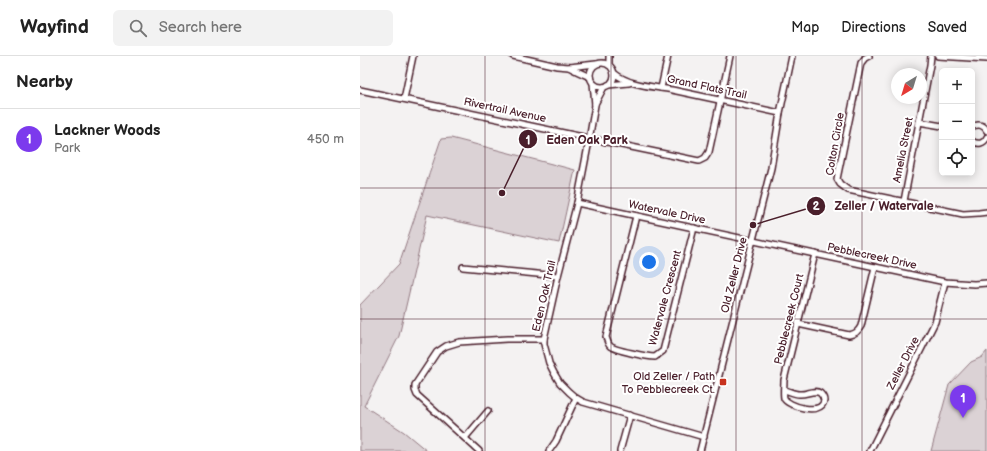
<!DOCTYPE html>
<html lang="en">
<head>
<meta charset="utf-8">
<style>
	body { margin:0; font-family:"Balsamiq Sans",sans-serif; background:#f2f2f2; color:#222 }
	.controls { position:absolute; right:12px; top:12px; display:grid; overflow:hidden; border-radius:6px; box-shadow:0 2px 10px #0003 }
	.controls button { width:36px; height:36px; display:grid; place-items:center; padding:0; border:0; border-bottom:1px solid #e0e0e0; background:#fff; color:#222; font:20px sans-serif }
	.compass { position:absolute; left:531px; top:12px; width:36px; height:36px; border-radius:50%; background:#fff; box-shadow:0 2px 10px #0003; rotate:218deg }
	.you { position:absolute; left:289px; top:206px; width:14px; height:14px; margin:-10px; border:3px solid #fff; border-radius:50%; background:#1a73e8; box-shadow:0 0 0 6px #1a73e833 }
	.badge { display:grid; place-items:center; width:26px; height:26px; border-radius:50%; background:#7c3aed; color:#fff; font-size:13px; font-weight:700 }
	.pin { position:absolute; translate:-50% -33px; filter:drop-shadow(0 1px 2px #0008) }
	.pin::after { content:''; position:absolute; top:21px; width:14px; height:12px; background:inherit; clip-path:polygon(0 0,100% 0,50% 100%) }
	.list { margin:0; padding:0; list-style:none }
	h2 { display:flex; justify-content:space-between; align-items:center; height:52px; margin:0; padding:0 16px; font-size:17px }
	h2 small { font-size:13px; font-weight:400; color:#767676 }
	.list li { display:grid; grid-template-columns:26px 1fr auto; gap:12px; align-items:center; box-sizing:border-box; height:60px; padding:0 16px; border-top:1px solid #e0e0e0 }
	.list b { display:block; font-size:15px; white-space:nowrap }
	.list p { margin:0; font-size:13px; white-space:nowrap; color:#767676 }
	.list em { font-size:13px; font-style:normal; color:#767676 }
	.icon { flex:none; width:22px; height:22px; fill:none; stroke:currentColor; stroke-width:2; stroke-linecap:round; stroke-linejoin:round }
	.map { position:relative; flex:none; width:627px; height:395px; overflow:hidden }
	header { display:flex; align-items:center; gap:24px; box-sizing:border-box; height:56px; padding:0 20px; background:#fff; border-bottom:1px solid #e0e0e0 }
	header strong { font-size:19px }
	nav { display:flex; gap:22px; margin-inline-start:auto; font-size:14px }
	.search { width:280px; height:36px; background:#f2f2f2; display:flex; align-items:center; gap:10px; box-sizing:border-box; padding:0 14px; border-radius:6px; color:#767676; font-size:15px }
	main { display:flex }
	aside { flex:1; background:#fff }
	.map>svg:first-child { display:block }
</style>
</head>
<body>
<header>
<strong>Wayfind</strong>
<div class="search"><svg class="icon" aria-label="search" viewBox="0 0 24 24"><circle cx="10" cy="10" r="6"/><path d="M15 15l6 6"/></svg>Search here</div>
<nav><a>Map</a><a>Directions</a><a>Saved</a></nav>
</header>
<main>
<aside>
<h2>Nearby<small></small></h2>
<ul class="list">
<li><span class="badge">1</span><div><b>Lackner Woods</b><p>Park</p></div><em>450 m</em></li>
</ul>
</aside>
<div class="map">
<svg width="627" height="395" viewBox="0 0 627 395">
	<rect width="100%" height="100%" fill="#f4f2f2"/>
	<filter id="ink" filterUnits="userSpaceOnUse"><feTurbulence type="fractalNoise" baseFrequency=".025" numOctaves="2"/><feDisplacementMap in="SourceGraphic" scale="8" xChannelSelector="R" yChannelSelector="G"/><feConvolveMatrix kernelMatrix="1 2 1 2 8 2 1 2 1" color-interpolation-filters="sRGB"/></filter>
	<g filter="url(#ink)">
		<g fill="#dbd2d5" stroke="#927880">
			<path d="M91,82L215,114L199,187L67,159L39,280L4,350L44,376L67,395H0V249L39,208L81,83Z"/>
			<path d="M627,295V395H571L589,329L611,306L622,301Z"/>
		</g>
		<g fill="none" stroke-linecap="round" stroke-linejoin="round">
			<defs>
				<g id="minor">
					<path d="M153,0L197,10L209,11L236,8"/>
					<path d="M249,0V9"/>
					<path d="M509,0L505,2L501,7L477,123L480,128L488,134L603,158L619,157L627,156"/>
					<path d="M578,0L627,3"/>
					<circle cx="242" cy="19" r="12"/>
					<path d="M209,11C216,15 223,18 230,21"/>
					<path d="M254,17C270,30 292,30 312,34C348,42 384,49 420,57"/>
					<path d="M233,27L235,49L228,90L217,147L198,220L184,283V288L189,307L194,317L200,327L209,336L216,342L223,346L344,381"/>
					<path d="M248,29L269,27"/>
					<path d="M301,32L308,0"/>
					<path d="M0,34L223,81L339,105L345,102L349,96L370,0"/>
					<path d="M44,43L53,0"/>
					<path d="M235,48L244,31"/>
					<path d="M559,66L582,70"/>
					<path d="M612,71C618,67 624,69 627,75"/>
					<path d="M612,85C618,89 624,88 627,81"/>
					<path d="M544,145L570,9L571,0"/>
					<path d="M217,147L585,226L614,228L627,227"/>
					<path d="M276,160L246,281C247,284 248,288 250,290C254,294 288,301 295,301L303,295L334,172"/>
					<path d="M103,211L198,220"/>
					<path d="M438,268L489,279C495,278 498,276 501,270L515,211"/>
					<path d="M424,334C429,335 434,338 439,338C446,339 454,333 460,337C462,339 464,342 464,345C461,360 427,350 424,342C423,338 424,328 424,324L455,198"/>
					<path d="M105,382L128,355"/>
					<path d="M119,395L57,339L55,334V329L77,296L86,290L99,286L147,283H184"/>
					<path d="M189,395L196,385L216,342"/>
					<path d="M260,395L270,359"/>
					<path d="M340,395L411,112L420,57L432,0"/>
					<path d="M510,395L575,266L585,226"/>
				</g>
			</defs>
			<use href="#minor" stroke="#4a1f2b" stroke-width="8"/>
			<use href="#minor" stroke="#fff" stroke-width="5"/>
		</g>
	</g>
	<path fill="none" stroke="#4a1f2b" stroke-width="1" stroke-opacity="0.55" d="M125,0V395M251,0V395M376,0V395M502,0V395M0,132H627M0,263H627"/>
	<rect fill="#c8321e" stroke="#fff" stroke-width="1.5" x="359" y="322" width="8" height="8" rx="2"/>
	<g text-anchor="middle" dominant-baseline="central" stroke-width="4" stroke-linejoin="round" paint-order="stroke">
		<g font-size="11" fill="#4a1f2b" stroke="#fff">
			<text transform="translate(347 31) rotate(12)">Grand Flats Trail</text>
			<text transform="translate(145 54) rotate(12)">Rivertrail Avenue</text>
			<text transform="translate(475 88) rotate(-80)">Colton Circle</text>
			<text transform="translate(543 94) rotate(-79)">Amelia Street</text>
			<text transform="translate(307 156) rotate(12)">Watervale Drive</text>
			<text transform="translate(512 200) rotate(12)">Pebblecreek Drive</text>
			<text transform="translate(374 219) rotate(-76)">Old Zeller Drive</text>
			<text transform="translate(184 240) rotate(-77)">Eden Oak Trail</text>
			<text transform="translate(305 242) rotate(-75)">Watervale Crescent</text>
			<text transform="translate(429 263) rotate(-76)">Pebblecreek Court</text>
			<text transform="translate(543 307) rotate(-63)">Zeller Drive</text>
		</g>
		<g font-size="11" fill="#4a1f2b" stroke="#fff" text-anchor="end">
			<text x="355" y="320">Old Zeller / Path<tspan x="355" dy="13">To Pebblecreek Ct.</tspan></text>
		</g>
	</g>
	<path fill="none" stroke="#4a1f2b" stroke-width="1.5" d="M142 137L168 83M393 169L456 150"/>
	<g fill="#4a1f2b" stroke="#fff" stroke-width="1.5">
		<circle cx="142" cy="137" r="4"/>
		<circle cx="393" cy="169" r="4"/>
		<circle cx="168" cy="83" r="10"/>
		<circle cx="456" cy="150" r="10"/>
	</g>
	<g font-size="12" text-anchor="middle" font-weight="bold" fill="#fff">
		<text x="168" y="88">1</text>
		<text x="456" y="154">2</text>
	</g>
	<g font-size="12" text-anchor="middle" font-weight="bold" fill="#4a1f2b" stroke="#fff" stroke-width="4" stroke-linejoin="round" paint-order="stroke">
		<text x="227" y="88">Eden Oak Park</text>
		<text x="524" y="154">Zeller / Watervale</text>
	</g>
</svg>
<div class="controls">
<button>+</button>
<button>−</button>
<button><svg class="icon" aria-label="locate" viewBox="0 0 24 24"><circle cx="12" cy="12" r="6"/><path d="M12 2v4M12 18v4M2 12h4M18 12h4"/></svg></button>
</div>
<svg class="compass" viewBox="-18 -18 36 36"><path d="M0-13l5 13h-10z" fill="#e53935"/><path d="M0 13l5-13h-10z" fill="#767676"/></svg>
<div class="you"></div>
<div class="pin badge" style="left:603px;top:362px">1</div>
</div>
</main>
</body>
</html>
